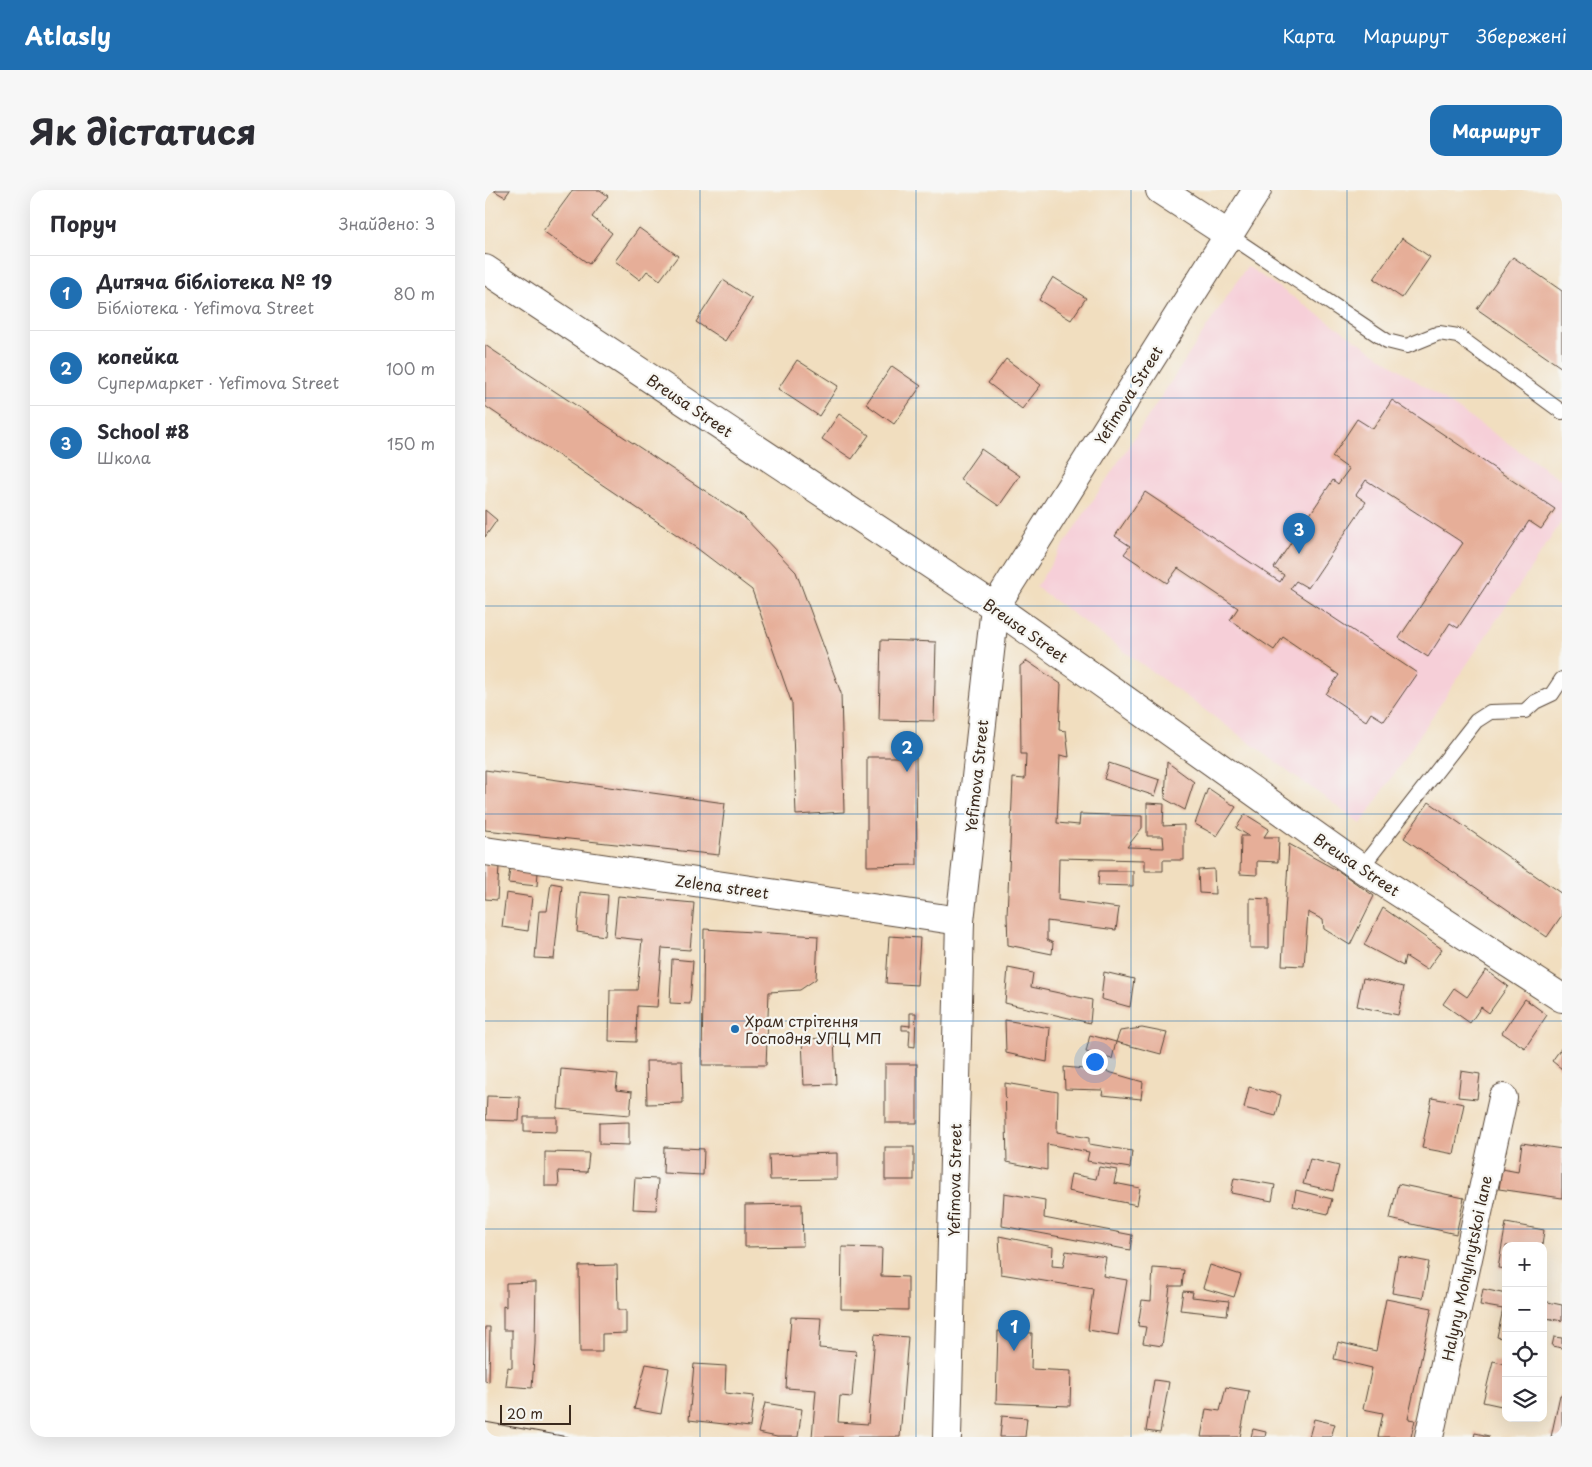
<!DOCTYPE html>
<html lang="uk">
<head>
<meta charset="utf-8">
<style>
	body { margin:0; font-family:"Playpen Sans",sans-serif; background:#f7f7f7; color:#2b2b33 }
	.controls { position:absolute; right:15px; bottom:15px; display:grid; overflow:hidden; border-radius:10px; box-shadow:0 5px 20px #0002 }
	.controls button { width:45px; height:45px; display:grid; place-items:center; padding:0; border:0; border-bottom:1px solid #e1e1e2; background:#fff; color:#2b2b33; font:25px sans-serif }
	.scale { position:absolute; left:15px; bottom:12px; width:71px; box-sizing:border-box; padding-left:5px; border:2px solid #3b2a1e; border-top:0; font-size:14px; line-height:18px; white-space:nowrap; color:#3b2a1e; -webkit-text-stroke:4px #f6f6f2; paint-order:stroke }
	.you { position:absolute; left:609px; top:871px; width:18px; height:18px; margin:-12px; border:4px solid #fff; border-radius:50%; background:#1a73e8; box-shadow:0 0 0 8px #1a73e833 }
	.badge { display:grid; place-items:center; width:32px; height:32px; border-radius:50%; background:#1f6fb2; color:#fff; font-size:16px; font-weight:700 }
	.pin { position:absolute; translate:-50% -41px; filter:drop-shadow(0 1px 2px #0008) }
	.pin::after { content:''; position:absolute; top:26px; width:18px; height:15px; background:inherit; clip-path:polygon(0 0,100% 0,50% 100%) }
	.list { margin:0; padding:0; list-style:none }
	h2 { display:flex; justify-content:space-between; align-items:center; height:65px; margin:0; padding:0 20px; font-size:21px }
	h2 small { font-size:16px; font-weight:400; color:#7c7c81 }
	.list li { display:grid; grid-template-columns:32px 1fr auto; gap:15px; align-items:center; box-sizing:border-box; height:75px; padding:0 20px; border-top:1px solid #e1e1e2 }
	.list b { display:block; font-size:19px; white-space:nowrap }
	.list p { margin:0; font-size:16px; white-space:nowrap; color:#7c7c81 }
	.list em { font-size:16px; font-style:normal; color:#7c7c81 }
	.icon { flex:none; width:28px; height:28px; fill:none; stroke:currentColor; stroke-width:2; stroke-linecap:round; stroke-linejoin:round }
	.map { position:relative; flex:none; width:1077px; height:1247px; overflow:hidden; border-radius:15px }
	header { display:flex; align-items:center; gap:30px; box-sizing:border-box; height:70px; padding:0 25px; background:#1f6fb2; color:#fff }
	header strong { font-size:24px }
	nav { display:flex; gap:28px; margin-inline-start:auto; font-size:18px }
	.intro { display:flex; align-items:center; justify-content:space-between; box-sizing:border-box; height:120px; padding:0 30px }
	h1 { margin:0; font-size:35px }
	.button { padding:12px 22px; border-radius:15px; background:#1f6fb2; color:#fff; font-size:18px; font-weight:700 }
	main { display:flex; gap:30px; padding:0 30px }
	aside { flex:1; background:#fff; border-radius:15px; box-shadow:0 5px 20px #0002 }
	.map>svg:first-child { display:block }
</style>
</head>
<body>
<header>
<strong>Atlasly</strong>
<nav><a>Карта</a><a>Маршрут</a><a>Збережені</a></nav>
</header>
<div class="intro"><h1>Як дістатися</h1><a class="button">Маршрут</a></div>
<main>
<aside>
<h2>Поруч<small>Знайдено: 3</small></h2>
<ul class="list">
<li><span class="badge">1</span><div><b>Дитяча бібліотека № 19</b><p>Бібліотека · Yefimova Street</p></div><em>80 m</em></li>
<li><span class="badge">2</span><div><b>копейка</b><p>Супермаркет · Yefimova Street</p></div><em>100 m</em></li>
<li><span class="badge">3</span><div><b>School #8</b><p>Школа</p></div><em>150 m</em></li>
</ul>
</aside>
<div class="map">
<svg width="1077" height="1247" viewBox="0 0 1077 1247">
	<rect width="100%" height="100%" fill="#f6f6f2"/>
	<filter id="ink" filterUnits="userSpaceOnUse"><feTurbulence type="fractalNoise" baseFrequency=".02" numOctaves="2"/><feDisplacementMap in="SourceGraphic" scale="10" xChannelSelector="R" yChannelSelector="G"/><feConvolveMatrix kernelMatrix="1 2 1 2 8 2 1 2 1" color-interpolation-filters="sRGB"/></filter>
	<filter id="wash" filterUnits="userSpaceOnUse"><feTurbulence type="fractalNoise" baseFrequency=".0096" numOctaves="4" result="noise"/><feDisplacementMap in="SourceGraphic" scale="20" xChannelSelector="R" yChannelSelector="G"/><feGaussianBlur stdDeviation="1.12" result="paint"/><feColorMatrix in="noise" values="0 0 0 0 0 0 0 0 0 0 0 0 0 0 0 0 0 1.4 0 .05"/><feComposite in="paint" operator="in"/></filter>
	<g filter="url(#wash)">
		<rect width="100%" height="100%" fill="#f1debf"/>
		<path fill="#f6cfd8" d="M762,76L1077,290V331L876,634L551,397Z"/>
		<g id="blocks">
			<g fill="#e6ae98">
				<path d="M8,0H25L20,7Z"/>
				<path d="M88,0H115L123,6L107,27L127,43L104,74L58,41Z"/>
				<path d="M154,38L193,66L175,90L162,81L155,90L130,71Z"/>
				<path d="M917,48L945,67L917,108L889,89Z"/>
				<path d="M1028,67L1077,101V178L992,119Z"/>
				<path d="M568,87L601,108L586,130L554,110Z"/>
				<path d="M238,90L267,109L240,151L211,132Z"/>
				<path d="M0,155L258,326L311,382L356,503L359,622L311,625L307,514L267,400L213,359L0,216Z"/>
				<path d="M521,169L556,195L537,219L503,193Z"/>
				<path d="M312,170L353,196L334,226L293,199Z"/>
				<path d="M407,176L436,196L409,234L381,214Z"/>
				<path d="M907,210L1070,319L1056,339L1044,331L973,438L965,433L943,467L914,448L978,353L881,290L871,305L881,312L823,398L811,391L805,399L932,483L899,531L886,523L881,531L841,504L854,485L798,447L789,460L745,430L753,418L693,378L682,393L639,364L645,356L630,346L660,302L795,392L799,385L789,378L848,290L853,294L864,279L847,267L872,229L888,239Z"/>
				<path d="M354,224L384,245L367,269L337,249Z"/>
				<path d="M496,259L535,286L514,316L475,289Z"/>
				<path d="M0,320L12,330L0,347Z"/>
				<path d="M396,450L451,452L449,531L394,530Z"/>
				<path d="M542,471L576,494L574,540L581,541L584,567L575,565L572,633L594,635L595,624L657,626V638L642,657L679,658L678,646H662V613L679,614L678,636L699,635V670H678V681H660V670L574,668L573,710L634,718L631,740L562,731V750L568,753L567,764L523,755L522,725L528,588L540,589L541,564H536L535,476Z"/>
				<path d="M382,567H431L432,675L382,676Z"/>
				<path d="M682,572L709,592L700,620L680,609Z"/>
				<path d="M624,573L675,590L670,606L619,589Z"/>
				<path d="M0,580L240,613L234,665L0,640Z"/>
				<path d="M723,598L751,617L732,646L710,634Z"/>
				<path d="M944,612L1077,704V725L1062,747L919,648Z"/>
				<path d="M760,624L784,639L779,647H794L793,672L772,671V685L755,684L756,646H764L751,638Z"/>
				<path d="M804,654L855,682L889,706L865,755L839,739L838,730L823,722L819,776L797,775Z"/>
				<path d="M0,675L14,676L12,710L0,709Z"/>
				<path d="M25,679L53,682L52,696L23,693Z"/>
				<path d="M729,679L730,704L714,703L713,680Z"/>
				<path d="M614,681H648V696L613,695Z"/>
				<path d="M66,693L77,695L69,769L50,768L54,721H62Z"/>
				<path d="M95,702L123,705L120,746L92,742Z"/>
				<path d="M21,703L47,707L43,741L17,737Z"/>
				<path d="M133,706L209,713L205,760L177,758L172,817L152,816L151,852L124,851L125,800H152L157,750L129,747Z"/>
				<path d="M765,708L784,709V758H765Z"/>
				<path d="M898,718L957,759L942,780L920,766L918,776L879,755Z"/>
				<path d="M219,739L333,746L331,789L315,800L284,802L281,875H217Z"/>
				<path d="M404,746L435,748L432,795L401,793Z"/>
				<path d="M187,769L208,771L205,814L185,813Z"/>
				<path d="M523,778L548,783L546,797L607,810L605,833L520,813Z"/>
				<path d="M1001,780L1023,796L1004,823L996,817L985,833L958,814L969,798L982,807Z"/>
				<path d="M619,782L649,789L645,817L616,809Z"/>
				<path d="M878,788L919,797L913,825L872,816Z"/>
				<path d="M1040,809L1062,825L1040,858L1017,843Z"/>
				<path d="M425,823H431L430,857L424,856L425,840H417V835L425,836Z"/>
				<path d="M520,830L565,838L562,872L521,863Z"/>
				<path d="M657,838L682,843L676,864L631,852L635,841Z"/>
				<path d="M605,845L631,852L627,869L601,862Z"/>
				<path d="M349,848L351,894L319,895L317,849Z"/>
				<path d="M1077,857V879L1067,871Z"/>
				<path d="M161,871H197L198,913L162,914Z"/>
				<rect x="400" y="874" width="32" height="59"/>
				<path d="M579,877L620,881L658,892L656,909L617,905L618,900L580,899Z"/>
				<path d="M76,879L133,884L131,900L147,902L145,925L73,919Z"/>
				<path d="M976,881L995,884L992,909L973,907Z"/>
				<path d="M520,893L573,902L572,942L604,948V954L647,961L645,978L602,971L604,962L562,954V980L522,972Z"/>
				<path d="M764,897L796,905L791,926L759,918Z"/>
				<path d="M2,906L35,907L34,931L1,930Z"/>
				<path d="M947,908L979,914L969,964L937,958Z"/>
				<path d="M39,927H72V942L39,941Z"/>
				<path d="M144,932V955L114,954V933Z"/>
				<path d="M1037,953L1077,959V1008L1014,999L1017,979L1033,982Z"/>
				<path d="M179,957L219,959L218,985L178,983Z"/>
				<rect x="400" y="957" width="29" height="33"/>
				<path d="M60,962L104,963L102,982L73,981L74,996H60Z"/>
				<path d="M352,963V989L285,990L284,965Z"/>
				<path d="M825,969L854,976L848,1001L818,994Z"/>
				<path d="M614,977L632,980L629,993L655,998L652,1015L583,1001L586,984L611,989Z"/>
				<path d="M150,988L173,989L171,1020L148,1019Z"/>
				<path d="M749,988L790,995L787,1011L746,1003Z"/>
				<path d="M913,994L979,1008L971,1044L905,1029Z"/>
				<path d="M811,1000L847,1009L843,1024L808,1016Z"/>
				<path d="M519,1003L560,1010L559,1028L647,1045L645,1060L517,1036Z"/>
				<path d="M317,1014L318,1056L260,1057V1015Z"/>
				<path d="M1021,1033L1059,1040L1057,1056H1021V1079L1013,1078Z"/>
				<path d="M514,1046L568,1057L567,1076L578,1077L581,1061L621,1067L618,1086L642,1090L633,1145L603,1140L608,1099L516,1084Z"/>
				<path d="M357,1057L397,1058L396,1086L423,1087V1120L356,1119Z"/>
				<path d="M913,1066L944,1072L938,1108L907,1103Z"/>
				<path d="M132,1075L133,1120H141V1143L117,1144V1162H95L94,1076Z"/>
				<path d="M725,1075L756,1085L749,1107L718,1098Z"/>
				<path d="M668,1078L699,1080L697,1096H685L677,1156L658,1153L661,1137L653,1136L657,1110L666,1111Z"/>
				<path d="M51,1092L50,1154L47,1198L21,1196L23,1177L27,1178V1140H18V1116L21,1117V1093Z"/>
				<path d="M998,1099L1021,1104V1149L1012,1147L1018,1119L995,1115Z"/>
				<path d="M698,1101L708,1102L707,1107L744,1111L742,1125L695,1120Z"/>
				<path d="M901,1109L947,1118L923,1229L930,1230L926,1247H893L898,1223L878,1219L887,1178L849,1169L853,1152L891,1161Z"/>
				<path d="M1058,1111L1077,1115V1131L1061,1128L1059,1139Z"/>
				<path d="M306,1127L336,1128L334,1158L371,1161L367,1207L355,1206L353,1232L383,1234L390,1144L423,1147L415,1247H327L331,1200L301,1198Z"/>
				<path d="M0,1137H5L4,1192L0,1191Z"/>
				<path d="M513,1141L547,1143L546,1179L586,1181L585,1216L511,1213Z"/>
				<path d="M1069,1147L1077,1148V1158L1067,1156Z"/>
				<path d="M1008,1171L1021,1174V1217L998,1212Z"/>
				<path d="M161,1174L184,1178L176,1224L149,1219Z"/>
				<path d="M209,1174L241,1176L240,1203L269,1206L265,1237L204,1230Z"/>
				<path d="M669,1190L684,1192L675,1243L661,1241Z"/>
				<path d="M741,1197L764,1201L755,1247H716L721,1219L735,1221Z"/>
				<path d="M1075,1205H1077V1247H1066Z"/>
				<path d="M280,1213L317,1219L313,1247H292L273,1243Z"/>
				<path d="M517,1226L542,1228L540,1247H515Z"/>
				<path d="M829,1229L850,1234L846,1247H824Z"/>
				<path d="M768,1239L781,1242L780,1247H766Z"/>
				<path d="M990,1243L1004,1246V1247H989Z"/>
			</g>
		</g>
	</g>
	<g filter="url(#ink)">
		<use href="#blocks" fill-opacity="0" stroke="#564536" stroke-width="1"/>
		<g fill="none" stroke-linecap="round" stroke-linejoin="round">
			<defs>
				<g id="service">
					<path d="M744,45L902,151L922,156L954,143L973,146L1077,222"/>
					<path d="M876,678L991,531L1005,522L1040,521L1050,512L1067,504L1077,489"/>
				</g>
				<g id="minor">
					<path d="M675,0L744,45"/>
					<path d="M0,661L475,731"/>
					<path d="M462,1247L475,731L510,417L772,0"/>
					<path d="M944,1247L1018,908"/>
				</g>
				<path id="tertiary" d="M0,79L510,417L876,678L1077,808"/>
			</defs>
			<use href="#service" stroke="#564536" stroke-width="16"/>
			<use href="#minor" stroke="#564536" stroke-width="30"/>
			<use href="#tertiary" stroke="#564536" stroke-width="30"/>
			<use href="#service" stroke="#fff" stroke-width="14"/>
			<use href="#minor" stroke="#fff" stroke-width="28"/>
			<use href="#tertiary" stroke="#fff" stroke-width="28"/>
			<path stroke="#3b2a1e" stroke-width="1" d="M0,1232L83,1247"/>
		</g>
	</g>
	<path fill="none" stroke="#1f6fb2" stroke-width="1" stroke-opacity="0.55" d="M215,0V1247M431,0V1247M646,0V1247M862,0V1247M0,208H1077M0,416H1077M0,624H1077M0,831H1077M0,1039H1077"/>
	<circle fill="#1f6fb2" stroke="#f6f6f2" stroke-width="2" cx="250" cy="839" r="5"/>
	<g text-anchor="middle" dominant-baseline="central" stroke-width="4.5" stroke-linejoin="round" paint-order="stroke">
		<g font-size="15" fill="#3b2a1e" stroke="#f6f6f2">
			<text transform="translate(643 205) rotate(-58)">Yefimova Street</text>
			<text transform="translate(205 215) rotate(34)">Breusa Street</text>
			<text transform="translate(541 440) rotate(35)">Breusa Street</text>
			<text transform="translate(491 586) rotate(-84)">Yefimova Street</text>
			<text transform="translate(872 674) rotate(34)">Breusa Street</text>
			<text transform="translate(237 696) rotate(8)">Zelena street</text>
			<text transform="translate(469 990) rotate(-89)">Yefimova Street</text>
			<text transform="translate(981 1078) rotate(-78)">Halyny Mohylnytskoi lane</text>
		</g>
		<g font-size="15" fill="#3b2a1e" stroke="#f6f6f2" text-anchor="start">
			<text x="260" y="830">Храм стрітення<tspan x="260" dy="17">Господня УПЦ МП</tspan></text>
		</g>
	</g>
</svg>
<div class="controls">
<button>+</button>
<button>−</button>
<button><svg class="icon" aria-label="locate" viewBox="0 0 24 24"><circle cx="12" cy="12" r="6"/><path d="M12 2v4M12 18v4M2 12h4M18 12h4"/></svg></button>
<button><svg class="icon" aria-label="layers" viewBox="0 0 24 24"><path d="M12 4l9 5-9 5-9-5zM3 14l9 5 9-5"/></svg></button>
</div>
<div class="scale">20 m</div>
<div class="you"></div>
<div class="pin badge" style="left:529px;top:1161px">1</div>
<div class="pin badge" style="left:422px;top:582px">2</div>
<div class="pin badge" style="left:814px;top:364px">3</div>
</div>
</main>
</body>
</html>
